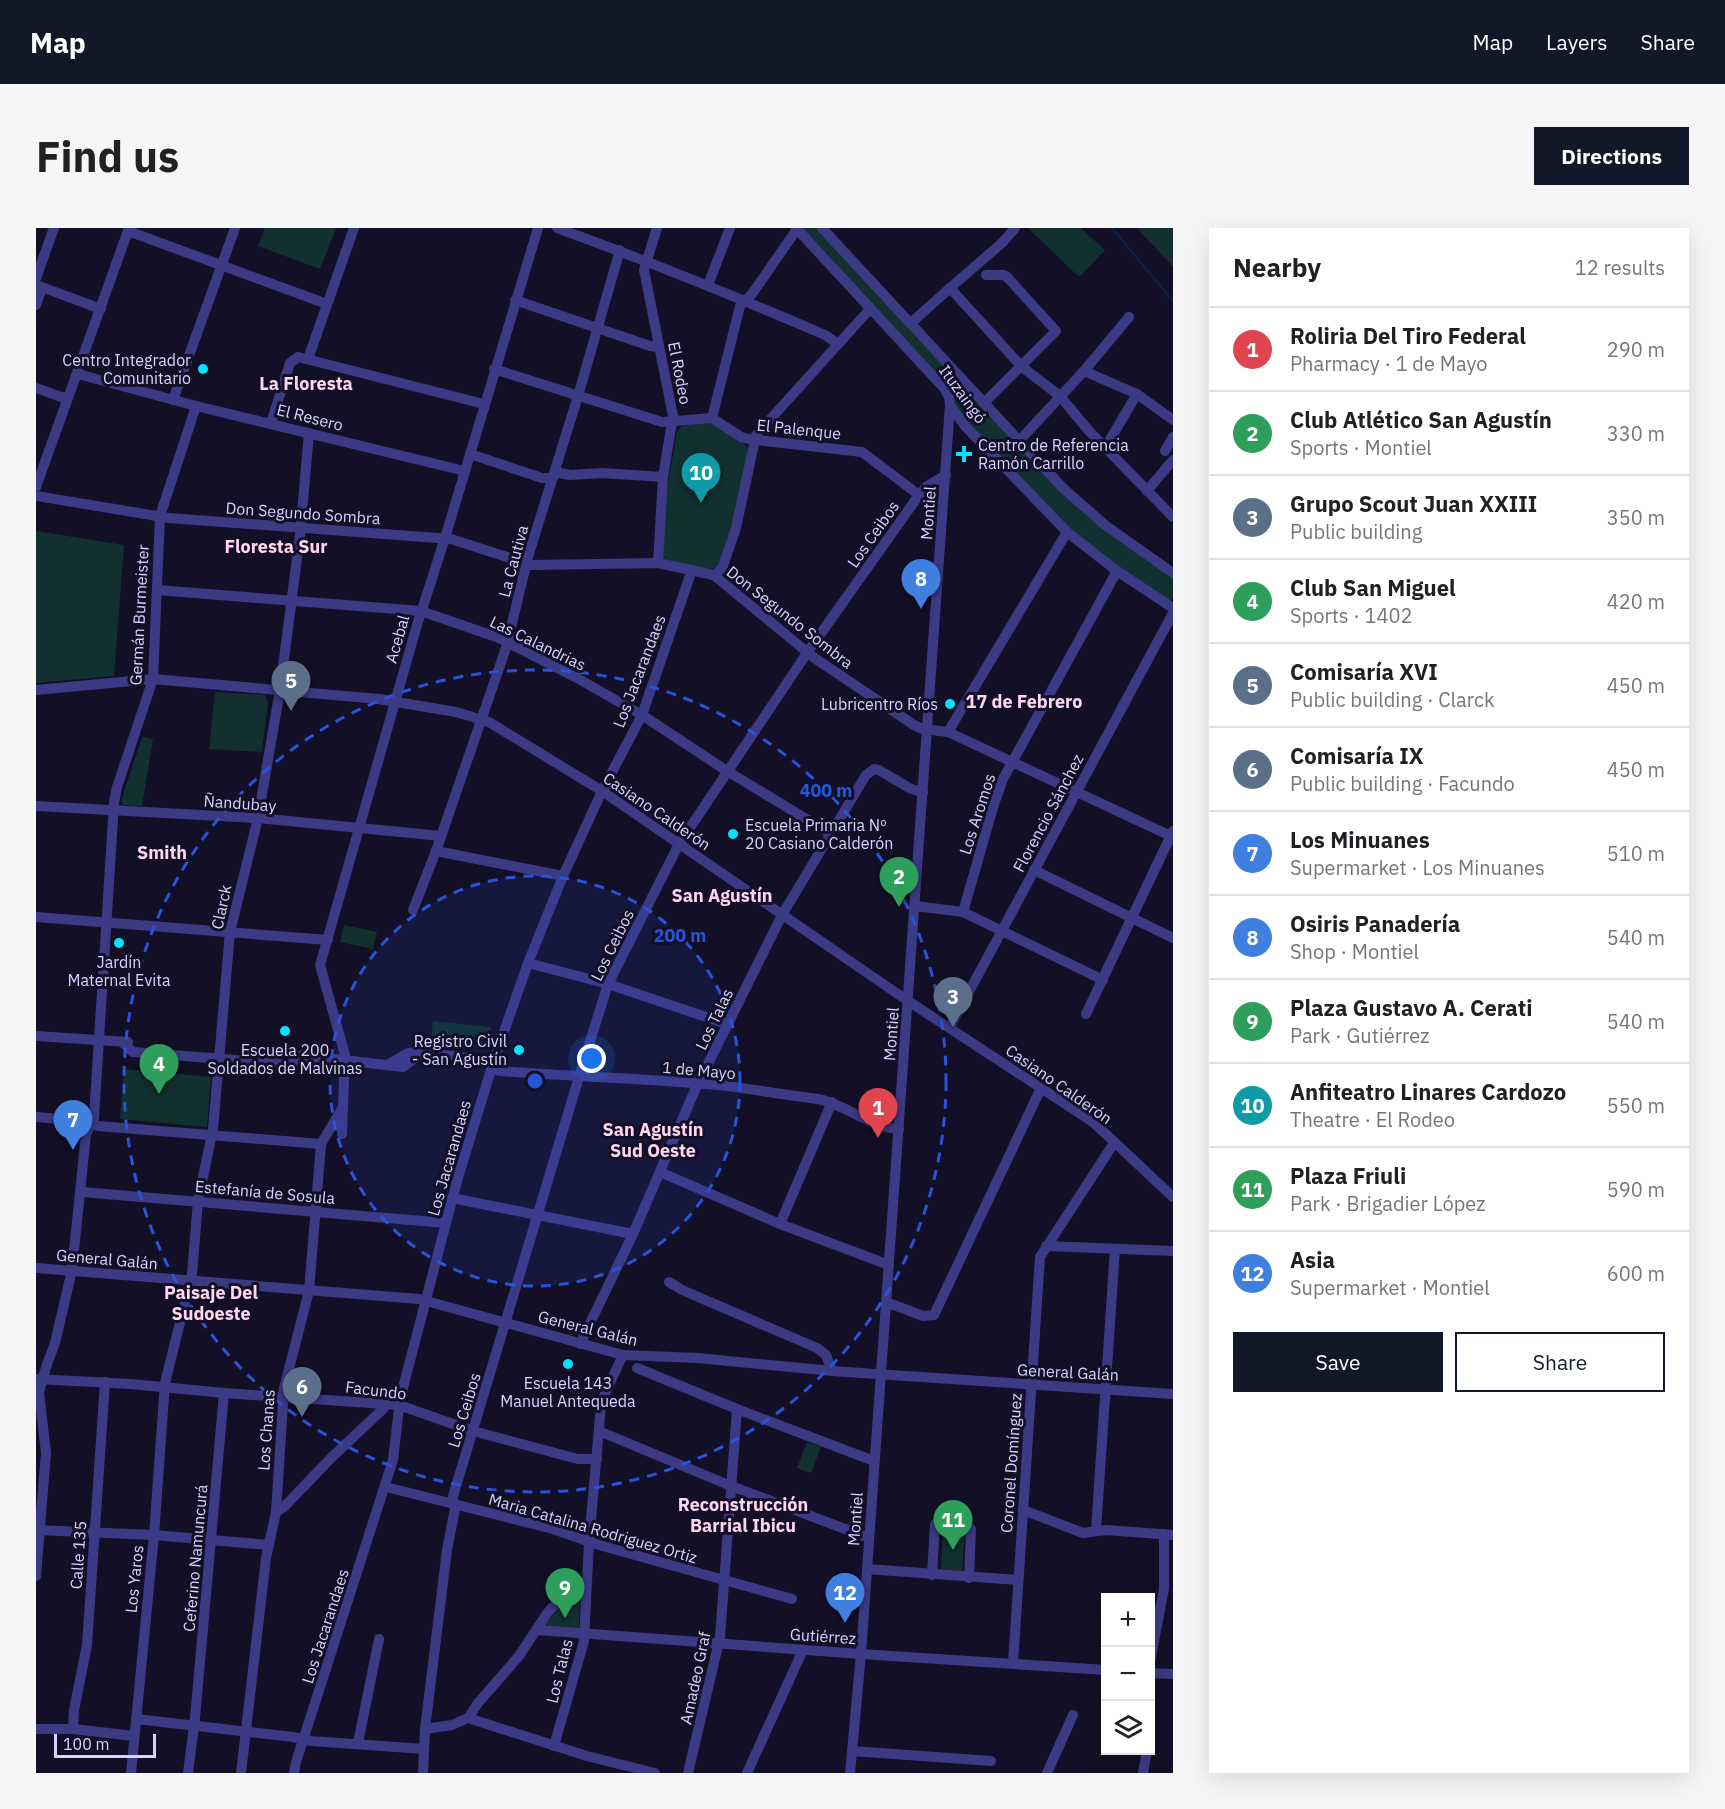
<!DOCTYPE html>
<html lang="en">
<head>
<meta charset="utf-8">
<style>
	body { margin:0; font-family:"IBM Plex Sans",sans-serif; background:#f6f6f6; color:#202124 }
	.controls { position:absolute; right:18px; bottom:18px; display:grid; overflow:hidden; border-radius:0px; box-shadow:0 6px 24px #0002 }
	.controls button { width:54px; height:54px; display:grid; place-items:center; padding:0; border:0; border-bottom:2px solid #e0e0e0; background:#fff; color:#202124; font:30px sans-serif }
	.scale { position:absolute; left:18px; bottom:15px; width:102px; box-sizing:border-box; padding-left:6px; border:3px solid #d9d4ff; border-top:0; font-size:16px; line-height:21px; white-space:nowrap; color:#d9d4ff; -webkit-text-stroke:4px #130f26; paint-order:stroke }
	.you { position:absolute; left:556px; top:831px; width:21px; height:21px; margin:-15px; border:4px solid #fff; border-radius:50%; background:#1a73e8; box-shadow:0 0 0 9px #1a73e833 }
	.badge { display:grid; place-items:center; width:39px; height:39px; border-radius:50%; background:#111827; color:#fff; font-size:20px; font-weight:700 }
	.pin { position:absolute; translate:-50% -50px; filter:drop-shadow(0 2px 3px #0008) }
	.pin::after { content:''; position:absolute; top:32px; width:21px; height:18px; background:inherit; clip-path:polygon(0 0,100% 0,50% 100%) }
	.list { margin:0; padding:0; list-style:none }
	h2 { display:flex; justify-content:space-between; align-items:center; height:78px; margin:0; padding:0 24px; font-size:26px }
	h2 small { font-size:20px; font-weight:400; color:#757577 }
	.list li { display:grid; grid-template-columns:39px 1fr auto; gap:18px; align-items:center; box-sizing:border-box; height:84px; padding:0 24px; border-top:2px solid #e0e0e0 }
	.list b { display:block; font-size:22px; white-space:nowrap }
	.list p { margin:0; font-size:20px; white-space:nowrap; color:#757577 }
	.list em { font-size:20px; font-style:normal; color:#757577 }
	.actions { display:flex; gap:12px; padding:18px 24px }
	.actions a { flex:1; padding:14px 0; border:2px solid #111827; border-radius:0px; text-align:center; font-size:21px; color:#111827 }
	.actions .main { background:#111827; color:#fff }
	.icon { flex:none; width:33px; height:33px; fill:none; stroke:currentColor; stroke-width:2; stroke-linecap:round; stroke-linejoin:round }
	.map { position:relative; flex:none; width:1137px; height:1545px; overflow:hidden; border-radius:0px }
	header { display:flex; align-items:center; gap:36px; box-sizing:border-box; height:84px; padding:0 30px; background:#111827; color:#fff }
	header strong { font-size:28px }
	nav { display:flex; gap:33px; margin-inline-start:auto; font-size:21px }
	.intro { display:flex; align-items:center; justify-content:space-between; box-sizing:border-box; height:144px; padding:0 36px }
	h1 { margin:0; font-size:42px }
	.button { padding:15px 27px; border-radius:0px; background:#111827; color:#fff; font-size:21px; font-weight:700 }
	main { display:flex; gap:36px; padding:0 36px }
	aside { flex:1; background:#fff; border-radius:0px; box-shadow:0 6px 24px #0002 }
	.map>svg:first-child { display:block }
</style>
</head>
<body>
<header>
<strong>Map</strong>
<nav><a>Map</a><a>Layers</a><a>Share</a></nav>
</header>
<div class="intro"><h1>Find us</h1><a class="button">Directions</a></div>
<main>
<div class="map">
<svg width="1137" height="1545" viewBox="0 0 1137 1545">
	<rect width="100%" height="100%" fill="#130f26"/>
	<g fill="#12302f">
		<path d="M229,0H300L284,41L222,18Z"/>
		<path d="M765,0H781L1009,245L1137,348V371L1133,373L1076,334L1032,299L927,191L918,172Z"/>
		<path d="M994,0H1045L1069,22L1043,49L993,1Z"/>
		<path d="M1101,0H1137V39Z"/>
		<path d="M675,194C686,201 707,209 712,222L697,298L680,341L676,342L630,332L626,327L632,254L641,204L646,198Z"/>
		<path d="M0,303L88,317L78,448L0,455Z"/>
		<path d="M179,464L229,467L232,474L226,524L173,521Z"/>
		<path d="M106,509L117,511L106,578L88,577L85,573Z"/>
		<path d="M308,697L341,704L337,721L304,714Z"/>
		<path d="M397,793L455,799L446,819L395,814Z"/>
		<path d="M88,841L175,849L171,899L84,891Z"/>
		<path d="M771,1214L785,1219L775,1245L761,1240Z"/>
		<path d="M907,1299L929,1303L926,1343L905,1341Z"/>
		<path d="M541,1368L544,1369L543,1399L541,1403L514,1400L510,1396L521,1383Z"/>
	</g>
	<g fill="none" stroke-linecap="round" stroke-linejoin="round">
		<path stroke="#0c2248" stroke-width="2" d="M1076,0L1137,73"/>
		<g stroke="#3d3a85" stroke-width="10">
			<path d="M521,0C612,33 701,69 789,107L801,115"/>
			<path d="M621,0L608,42L637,188L627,249L622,335"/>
			<path d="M760,0L908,160L913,169L914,177L929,198L1031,304L1081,343L1137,380"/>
			<path d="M786,0L1027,260L1069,297L1137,345"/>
			<path d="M92,3L291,76"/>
			<path d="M0,50L18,0"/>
			<path d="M0,57L65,81"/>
			<path d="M672,57L694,0"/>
			<path d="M914,60L967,14L979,0"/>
			<path d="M479,72L614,118L623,119"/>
			<path d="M0,77L6,60"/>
			<path d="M875,95L914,60L986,139L1024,168L1053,203L1137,289"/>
			<path d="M272,131L318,0"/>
			<path d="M458,141L626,194L676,190L705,209L712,211L826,224L883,267"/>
			<path d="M1048,143L1101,166L1137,192"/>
			<path d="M42,146L160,178L429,243"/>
			<path d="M0,160L31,171"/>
			<path d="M137,172L199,0"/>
			<path d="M948,175L1020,103L971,49L968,47H950"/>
			<path d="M676,190L704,78L716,66L761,1"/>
			<path d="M235,195L254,135L262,129L448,176"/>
			<path d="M983,213L1048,143L1093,89"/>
			<path d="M1069,220L1101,166"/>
			<path d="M1129,223L1137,209"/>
			<path d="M434,226L506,250H517"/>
			<path d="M519,244L534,247L566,245L627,249"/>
			<path d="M0,259L93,0"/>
			<path d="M1111,263L1137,232"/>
			<path d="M0,268L133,290L415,311L496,337L622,335L673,346L679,348L777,429L878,497L886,501L912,504L1137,609"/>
			<path d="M679,348L687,338L700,300L720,207L834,81"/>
			<path d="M121,362L385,383L463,410L541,450L606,487L691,543L795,606"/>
			<path d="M0,462L117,451L343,471L420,484L453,494L566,563L872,773L1057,894L1137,969"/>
			<path d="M912,504L1031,304"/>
			<path d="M0,578L222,590L405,608"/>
			<path d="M400,623L527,648"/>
			<path d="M998,642L1137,710"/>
			<path d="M879,678L927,684L1067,752"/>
			<path d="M377,682L400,623L470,420L492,329L542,168L584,22"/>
			<path d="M927,684L958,576L967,551L1081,343"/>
			<path d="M0,689L292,712"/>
			<path d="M492,735L572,756L691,796"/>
			<path d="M1050,786L1137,603"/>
			<path d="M914,799L1137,385"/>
			<path d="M0,808L92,814"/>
			<path d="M86,814L97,824L263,837L281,829L266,827L250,835"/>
			<path d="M281,829L367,839L386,825"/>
			<path d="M352,836C360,834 365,828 373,825C379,822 447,832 457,835"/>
			<path d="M455,841L465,843C537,849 610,850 683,857C716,861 749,867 782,871C810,876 834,900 863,901"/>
			<path d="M0,889L46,893L62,898L285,916"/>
			<path d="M306,906L307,880"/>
			<path d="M624,944L744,996L853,1037"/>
			<path d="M46,964L410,995"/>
			<path d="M416,970L597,1006"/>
			<path d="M744,996L796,874"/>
			<path d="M1010,1018L1137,1023"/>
			<path d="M0,1040L383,1071L587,1127L662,1130L796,1143L1137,1166"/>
			<path d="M633,1054L646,1062L781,1120L790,1127L796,1143"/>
			<path d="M850,1074L887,1088L898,1087L1005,860"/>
			<path d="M544,1116L597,1006L659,862L746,687L830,547L838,541L843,542L875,561L887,564"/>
			<path d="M601,1140L701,1181L838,1233"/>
			<path d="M0,1151L95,1156L188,1165L363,1177L437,1203L542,1231H561"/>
			<path d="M563,1203L695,1258L833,1310"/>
			<path d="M350,1259L517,1301L563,1317L756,1371"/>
			<path d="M415,1275L546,839L572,756L643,616L771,425L883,267L891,258L910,247"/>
			<path d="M987,1282L1047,1305L1070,1302L1137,1307"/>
			<path d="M240,1284L248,1279L295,1230L347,1181L350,1176"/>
			<path d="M0,1302L118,1307L233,1317"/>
			<path d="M1060,1302L1079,1021"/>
			<path d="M831,1341L982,1352"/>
			<path d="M896,1347L899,1296L904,1293L929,1294L935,1301L933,1350"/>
			<path d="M0,1348L10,1225L3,1164L11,1136L19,1115L36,1042L50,906L58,890L78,575L81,559L117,451L124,288L160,178"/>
			<path d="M502,1402L825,1426L1070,1442"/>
			<path d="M1114,1434L1128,1361V1306"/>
			<path d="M977,1435L1004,1029L1078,915"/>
			<path d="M1114,1445L1137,1446"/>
			<path d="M432,1490L551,1528L619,1545"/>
			<path d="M100,1491L257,1509L275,1513L388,1521"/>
			<path d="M0,1501H37L98,1508"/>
			<path d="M37,1501L38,1482L51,1417L69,1154"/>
			<path d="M389,1501L416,1497L432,1490L442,1475L483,1428L512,1384L520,1376L550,1358"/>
			<path d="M322,1515L343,1411"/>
			<path d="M518,1518L548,1413L553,1314L565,1177L567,1170L587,1127"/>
			<path d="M816,1523L955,1533"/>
			<path d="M95,1545L118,1307L129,1155L156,1046L162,973L177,901L194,704L222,590L244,462L264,307L273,205"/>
			<path d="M152,1545L159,1490L188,1165"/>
			<path d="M205,1545L230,1330L240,1284L248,1160L273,1063L285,916L307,879L309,827L284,737L381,397L409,310L502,0"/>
			<path d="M258,1545L260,1534L357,1232L364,1171L421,953L457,835L492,735L527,648L566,563L606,487L656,342"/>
			<path d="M387,1545L389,1501L411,1322L420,1276"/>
			<path d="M652,1545L684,1409L701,1181"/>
			<path d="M711,1545L767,1422"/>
			<path d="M814,1545L825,1426L914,177"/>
			<path d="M1011,1545L1037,1487"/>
			<path d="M1107,1545L1111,1522"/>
		</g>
	</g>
	<circle cx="499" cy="853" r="205" fill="#2655da" fill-opacity=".12"/>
	<g fill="none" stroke="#2655da" stroke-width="3" stroke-dasharray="10 8">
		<circle cx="499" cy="853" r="205"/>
		<circle cx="499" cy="853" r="411"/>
	</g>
	<g fill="#00e5ff" stroke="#130f26" stroke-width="2">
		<circle cx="167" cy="141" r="6"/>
		<path d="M925 217h6v6h6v6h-6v6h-6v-6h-6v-6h6z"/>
		<circle cx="914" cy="476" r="6"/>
		<circle cx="697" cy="606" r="6"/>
		<circle cx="83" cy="715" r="6"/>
		<circle cx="249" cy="803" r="6"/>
		<circle cx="483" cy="822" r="6"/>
		<circle cx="532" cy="1136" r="6"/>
	</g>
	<g text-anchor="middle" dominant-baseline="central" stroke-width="6" stroke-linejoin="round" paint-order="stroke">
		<g font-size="16" fill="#d9d4ff" stroke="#130f26" text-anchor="end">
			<text x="155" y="132">Centro Integrador<tspan x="155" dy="18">Comunitario</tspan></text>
			<text x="942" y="217" text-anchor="start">Centro de Referencia<tspan x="942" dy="18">Ramón Carrillo</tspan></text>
			<text x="902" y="476">Lubricentro Ríos</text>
			<text x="709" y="597" text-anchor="start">Escuela Primaria Nº<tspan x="709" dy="18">20 Casiano Calderón</tspan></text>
			<text x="83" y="734" text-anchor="middle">Jardín<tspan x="83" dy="18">Maternal Evita</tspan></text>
			<text x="471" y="813">Registro Civil<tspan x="471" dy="18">- San Agustín</tspan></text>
			<text x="249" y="822" text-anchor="middle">Escuela 200<tspan x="249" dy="18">Soldados de Malvinas</tspan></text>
			<text x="532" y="1155" text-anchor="middle">Escuela 143<tspan x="532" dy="18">Manuel Antequeda</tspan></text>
		</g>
		<g font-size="16" fill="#d9d4ff" stroke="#130f26">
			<text transform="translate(644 145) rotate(79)">El Rodeo</text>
			<text transform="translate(927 166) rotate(54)">Ituzaingó</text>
			<text transform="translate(274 189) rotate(14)">El Resero</text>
			<text transform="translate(763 201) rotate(6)">El Palenque</text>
			<text transform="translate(267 285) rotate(4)">Don Segundo Sombra</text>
			<text transform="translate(892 285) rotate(-86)">Montiel</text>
			<text transform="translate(837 306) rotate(-55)">Los Ceibos</text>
			<text transform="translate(477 333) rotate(-75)">La Cautiva</text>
			<text transform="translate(103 387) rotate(-87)">Germán Burmeister</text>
			<text transform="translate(754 389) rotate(38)">Don Segundo Sombra</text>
			<text transform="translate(361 411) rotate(-74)">Acebal</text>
			<text transform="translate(502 415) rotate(26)">Las Calandrias</text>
			<text transform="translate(603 443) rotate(-69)">Los Jacarandaes</text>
			<text transform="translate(204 575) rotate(4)">Ñandubay</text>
			<text transform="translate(621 583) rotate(34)">Casiano Calderón</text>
			<text transform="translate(1012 585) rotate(-62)">Florencio Sánchez</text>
			<text transform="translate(941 586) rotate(-72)">Los Aromos</text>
			<text transform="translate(185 679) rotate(-78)">Clarck</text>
			<text transform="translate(576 717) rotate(-64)">Los Ceibos</text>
			<text transform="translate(678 791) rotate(-64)">Los Talas</text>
			<text transform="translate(855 806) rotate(-86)">Montiel</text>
			<text transform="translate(663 842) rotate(5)">1 de Mayo</text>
			<text transform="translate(1023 856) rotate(35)">Casiano Calderón</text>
			<text transform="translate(413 930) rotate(-74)">Los Jacarandaes</text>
			<text transform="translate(229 964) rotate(5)">Estefanía de Sosula</text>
			<text transform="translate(71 1031) rotate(5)">General Galán</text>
			<text transform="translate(552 1100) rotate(14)">General Galán</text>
			<text transform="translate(1032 1144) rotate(3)">General Galán</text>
			<text transform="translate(340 1162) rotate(7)">Facundo</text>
			<text transform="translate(428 1182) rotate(-73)">Los Ceibos</text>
			<text transform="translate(230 1202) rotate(-86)">Los Chanas</text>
			<text transform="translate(975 1235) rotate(-86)">Coronel Domínguez</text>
			<text transform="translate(819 1291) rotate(-86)">Montiel</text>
			<text transform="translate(557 1300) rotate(16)">Maria Catalina Rodriguez Ortiz</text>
			<text transform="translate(42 1327) rotate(-86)">Calle 135</text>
			<text transform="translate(159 1330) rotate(-85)">Ceferino Namuncurá</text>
			<text transform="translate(98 1351) rotate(-84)">Los Yaros</text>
			<text transform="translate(289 1398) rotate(-72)">Los Jacarandaes</text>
			<text transform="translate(787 1408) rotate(4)">Gutiérrez</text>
			<text transform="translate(523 1443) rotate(-76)">Los Talas</text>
			<text transform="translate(659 1450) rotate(-78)">Amadeo Graf</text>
		</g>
		<g font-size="18" font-weight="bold" fill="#ffd6f0" stroke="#130f26">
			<text x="270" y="155">La Floresta</text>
			<text x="240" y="318">Floresta Sur</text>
			<text x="988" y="473">17 de Febrero</text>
			<text x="126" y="624">Smith</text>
			<text x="686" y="667">San Agustín</text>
			<text x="617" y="901">San Agustín<tspan x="617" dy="21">Sud Oeste</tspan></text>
			<text x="175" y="1064">Paisaje Del<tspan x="175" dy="21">Sudoeste</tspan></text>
			<text x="707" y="1276">Reconstrucción<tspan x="707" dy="21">Barrial Ibicu</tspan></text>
		</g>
	</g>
	<circle cx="499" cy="853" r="9" fill="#2655da" stroke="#130f26" stroke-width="3"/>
	<g font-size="18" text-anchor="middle" font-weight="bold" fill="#2655da" stroke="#130f26" stroke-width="6" stroke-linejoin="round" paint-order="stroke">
		<text x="790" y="569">400 m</text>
		<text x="644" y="714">200 m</text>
	</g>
</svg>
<div class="controls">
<button>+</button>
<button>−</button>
<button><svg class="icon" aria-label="layers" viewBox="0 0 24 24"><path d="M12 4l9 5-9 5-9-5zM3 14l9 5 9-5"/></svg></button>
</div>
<div class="scale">100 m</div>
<div class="you"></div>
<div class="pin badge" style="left:842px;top:910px;background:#e0444e">1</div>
<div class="pin badge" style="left:863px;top:679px;background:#2e9e5b">2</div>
<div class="pin badge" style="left:917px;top:799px;background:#5c6f8a">3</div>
<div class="pin badge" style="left:123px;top:866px;background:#2e9e5b">4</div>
<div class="pin badge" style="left:255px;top:483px;background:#5c6f8a">5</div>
<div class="pin badge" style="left:266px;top:1189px;background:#5c6f8a">6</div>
<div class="pin badge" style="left:37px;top:922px;background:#3f7fe0">7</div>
<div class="pin badge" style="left:885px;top:381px;background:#3f7fe0">8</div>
<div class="pin badge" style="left:529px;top:1390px;background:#2e9e5b">9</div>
<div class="pin badge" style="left:665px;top:275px;background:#0f9aa8">10</div>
<div class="pin badge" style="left:917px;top:1322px;background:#2e9e5b">11</div>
<div class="pin badge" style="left:809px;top:1395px;background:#3f7fe0">12</div>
</div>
<aside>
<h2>Nearby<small>12 results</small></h2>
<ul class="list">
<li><span class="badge" style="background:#e0444e">1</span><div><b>Roliria Del Tiro Federal</b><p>Pharmacy · 1 de Mayo</p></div><em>290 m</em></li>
<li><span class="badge" style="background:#2e9e5b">2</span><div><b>Club Atlético San Agustín</b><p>Sports · Montiel</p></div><em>330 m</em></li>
<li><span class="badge" style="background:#5c6f8a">3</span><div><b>Grupo Scout Juan XXIII</b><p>Public building</p></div><em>350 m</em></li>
<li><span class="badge" style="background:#2e9e5b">4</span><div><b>Club San Miguel</b><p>Sports · 1402</p></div><em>420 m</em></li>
<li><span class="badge" style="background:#5c6f8a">5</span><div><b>Comisaría XVI</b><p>Public building · Clarck</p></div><em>450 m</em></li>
<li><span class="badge" style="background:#5c6f8a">6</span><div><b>Comisaría IX</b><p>Public building · Facundo</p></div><em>450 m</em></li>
<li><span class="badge" style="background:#3f7fe0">7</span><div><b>Los Minuanes</b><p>Supermarket · Los Minuanes</p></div><em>510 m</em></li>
<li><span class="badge" style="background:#3f7fe0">8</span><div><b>Osiris Panadería</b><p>Shop · Montiel</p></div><em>540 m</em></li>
<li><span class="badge" style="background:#2e9e5b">9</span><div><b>Plaza Gustavo A. Cerati</b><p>Park · Gutiérrez</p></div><em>540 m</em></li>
<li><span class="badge" style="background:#0f9aa8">10</span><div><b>Anfiteatro Linares Cardozo</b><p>Theatre · El Rodeo</p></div><em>550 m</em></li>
<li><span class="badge" style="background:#2e9e5b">11</span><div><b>Plaza Friuli</b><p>Park · Brigadier López</p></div><em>590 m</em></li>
<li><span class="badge" style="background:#3f7fe0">12</span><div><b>Asia</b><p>Supermarket · Montiel</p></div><em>600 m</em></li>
</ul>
<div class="actions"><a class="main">Save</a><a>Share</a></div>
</aside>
</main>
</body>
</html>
